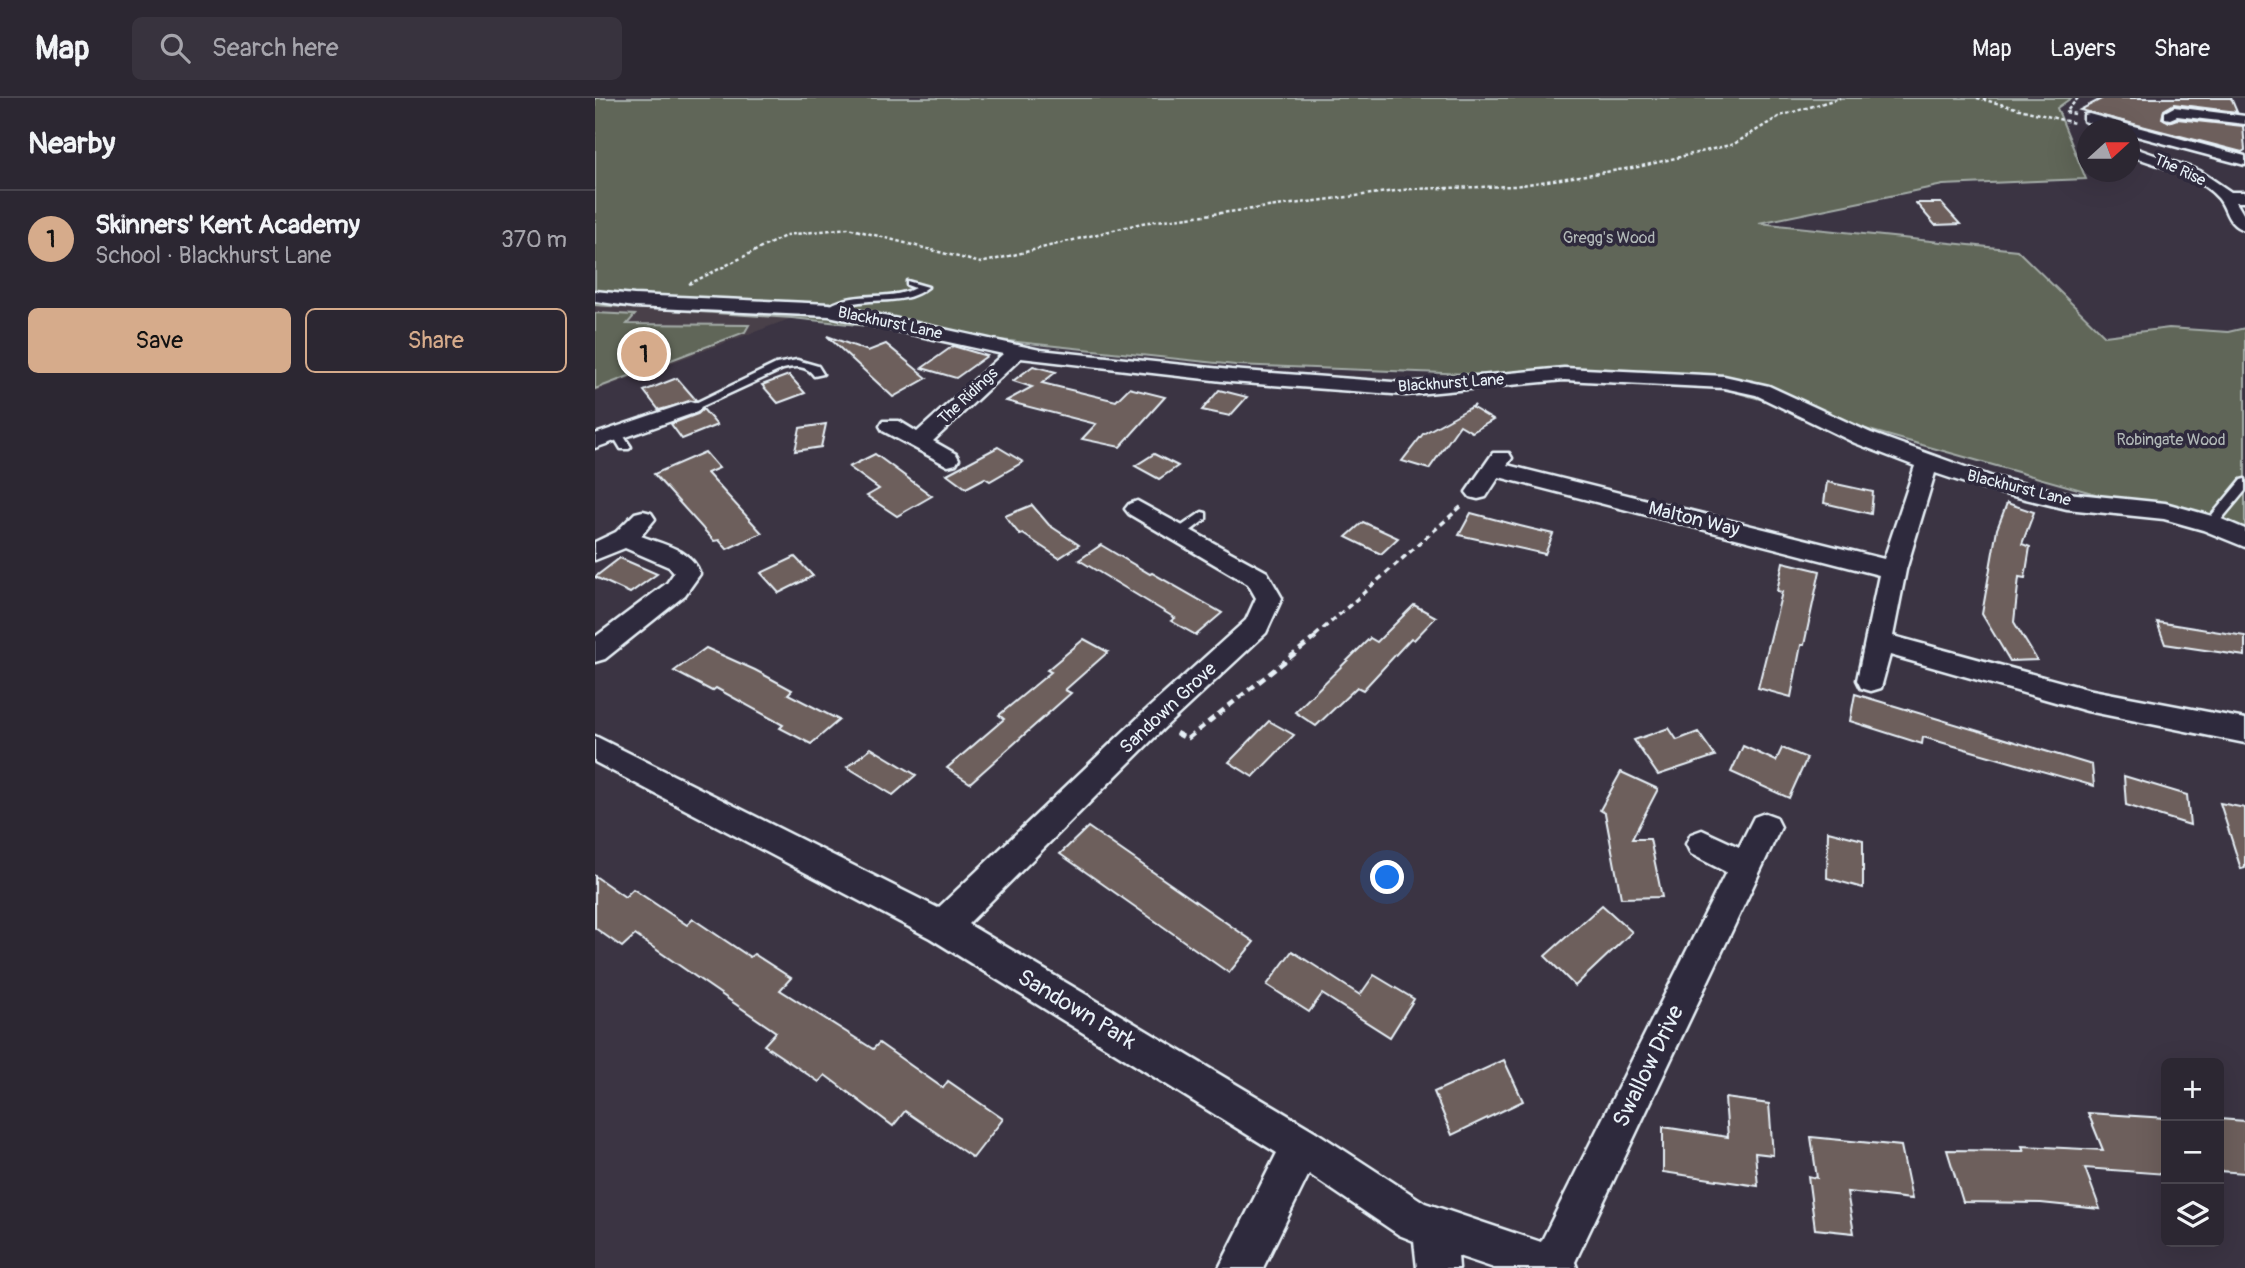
<!DOCTYPE html>
<html lang="en">
<head>
<meta charset="utf-8">
<style>
	body { margin:0; font-family:Pangolin,sans-serif; background:#38333e; color:#f1f3f6 }
	.controls { position:absolute; right:21px; bottom:21px; display:grid; overflow:hidden; border-radius:10px; box-shadow:0 7px 28px #0002 }
	.controls button { width:63px; height:63px; display:grid; place-items:center; padding:0; border:0; border-bottom:2px solid #48444d; background:#2c2732; color:#f1f3f6; font:35px sans-serif }
	.compass { position:absolute; left:1482px; top:21px; width:63px; height:63px; border-radius:50%; background:#2c2732; box-shadow:0 7px 28px #0002; rotate:69deg }
	.you { position:absolute; left:793px; top:780px; width:24px; height:24px; margin:-18px; border:5px solid #fff; border-radius:50%; background:#1a73e8; box-shadow:0 0 0 10px #1a73e833 }
	.badge { display:grid; place-items:center; width:46px; height:46px; border-radius:50%; background:#d6ab8b; color:#111; font-size:23px; font-weight:700 }
	.pin { position:absolute; translate:-50% -50%; border:4px solid #fff; box-shadow:0 2px 7px #0006 }
	.list { margin:0; padding:0; list-style:none }
	h2 { display:flex; justify-content:space-between; align-items:center; height:91px; margin:0; padding:0 28px; font-size:30px }
	h2 small { font-size:23px; font-weight:400; color:#a6a5ac }
	.list li { display:grid; grid-template-columns:46px 1fr auto; gap:21px; align-items:center; box-sizing:border-box; height:98px; padding:0 28px; border-top:2px solid #48444d }
	.list b { display:block; font-size:26px; white-space:nowrap }
	.list p { margin:0; font-size:23px; white-space:nowrap; color:#a6a5ac }
	.list em { font-size:23px; font-style:normal; color:#a6a5ac }
	.actions { display:flex; gap:14px; padding:21px 28px }
	.actions a { flex:1; padding:16px 0; border:2px solid #d6ab8b; border-radius:10px; text-align:center; font-size:24px; color:#d6ab8b }
	.actions .main { background:#d6ab8b; color:#111 }
	.icon { flex:none; width:38px; height:38px; fill:none; stroke:currentColor; stroke-width:2; stroke-linecap:round; stroke-linejoin:round }
	.map { position:relative; flex:none; width:1650px; height:1170px; overflow:hidden }
	header { display:flex; align-items:center; gap:42px; box-sizing:border-box; height:98px; padding:0 35px; background:#2c2732; border-bottom:2px solid #48444d }
	header strong { font-size:33px }
	nav { display:flex; gap:38px; margin-inline-start:auto; font-size:24px }
	.search { width:490px; height:63px; background:#38333e; display:flex; align-items:center; gap:18px; box-sizing:border-box; padding:0 24px; border-radius:10px; color:#a6a5ac; font-size:26px }
	main { display:flex }
	aside { flex:1; background:#2c2732 }
	.map>svg:first-child { display:block }
</style>
</head>
<body>
<header>
<strong>Map</strong>
<div class="search"><svg class="icon" aria-label="search" viewBox="0 0 24 24"><circle cx="10" cy="10" r="6"/><path d="M15 15l6 6"/></svg>Search here</div>
<nav><a>Map</a><a>Layers</a><a>Share</a></nav>
</header>
<main>
<aside>
<h2>Nearby<small></small></h2>
<ul class="list">
<li><span class="badge">1</span><div><b>Skinners' Kent Academy</b><p>School · Blackhurst Lane</p></div><em>370 m</em></li>
</ul>
<div class="actions"><a class="main">Save</a><a>Share</a></div>
</aside>
<div class="map">
<svg width="1650" height="1170" viewBox="0 0 1650 1170">
	<rect width="100%" height="100%" fill="#3b3443"/>
	<filter id="ink" filterUnits="userSpaceOnUse"><feTurbulence type="fractalNoise" baseFrequency=".0143" numOctaves="2"/><feDisplacementMap in="SourceGraphic" scale="14" xChannelSelector="R" yChannelSelector="G"/><feConvolveMatrix kernelMatrix="1 2 1 2 8 2 1 2 1" color-interpolation-filters="sRGB"/></filter>
	<g filter="url(#ink)">
		<path fill="#4a414a" d="M0,207L58,212L197,220L0,293Z"/>
		<g fill="#616658" stroke="#a4aca8" stroke-width="2">
			<path d="M0,0H1476L1462,10L1491,81L1348,87L1164,125L1422,152L1510,238L1574,230L1633,234L1650,230V446L1497,395L1108,285L640,267L197,220L0,207Z"/>
			<path d="M0,215L40,217L32,226L154,227L150,234L0,291Z"/>
		</g>
		<g fill="#6d5e5b" stroke="#e8f1f8" stroke-width="2">
			<path d="M1508,0H1636L1642,14L1579,6L1569,12L1567,20L1574,24L1582,21L1648,28L1650,52L1647,54L1485,12Z"/>
			<path d="M1321,105H1346L1365,126L1340,127Z"/>
			<path d="M232,238L273,253L291,246L332,280L298,299Z"/>
			<path d="M358,248L392,258L361,280L327,270Z"/>
			<path d="M438,268L461,274L447,285L521,303L534,290L570,299L525,349L487,341L501,326L411,303L437,289L418,283Z"/>
			<path d="M194,277L210,295L183,305L167,287Z"/>
			<path d="M82,280L101,302L64,312L49,293Z"/>
			<path d="M624,292L652,299L635,318L607,312Z"/>
			<path d="M880,307L878,310L898,322L877,334L865,327L834,371L807,363L828,336Z"/>
			<path d="M108,311L122,327L87,341L76,326L103,316Z"/>
			<path d="M231,326L226,349L200,353L205,330Z"/>
			<path d="M403,349L428,364L395,383L390,380L371,390L352,376Z"/>
			<path d="M110,354L124,370L112,375L167,435L132,451L124,442L119,443L59,376Z"/>
			<path d="M280,356L337,398L302,418L272,398L284,391L254,369Z"/>
			<path d="M559,356L583,368L564,381L540,368Z"/>
			<path d="M1232,384L1278,394L1276,416L1229,405Z"/>
			<path d="M1412,405L1439,414L1427,446L1435,449L1430,480L1424,479L1419,524L1442,562L1415,563L1387,516L1402,431Z"/>
			<path d="M437,407L454,427L484,447L464,460L428,436L425,437L410,418Z"/>
			<path d="M876,415L925,428L958,436L950,456L864,437Z"/>
			<path d="M768,424L803,440L786,456L751,439Z"/>
			<path d="M506,447L555,476L557,475L627,515L601,537L576,523L580,520L484,462Z"/>
			<path d="M200,459L218,478L184,495L166,475Z"/>
			<path d="M25,460L62,476L35,495L0,479Z"/>
			<path d="M1188,464L1225,473L1209,547H1206L1196,599L1163,590L1187,494L1182,493Z"/>
			<path d="M819,507L841,519L819,542L816,540L768,592L762,589L721,628L700,614L775,540L782,544Z"/>
			<path d="M1562,524L1650,538V558L1570,546Z"/>
			<path d="M489,541L513,554L470,592L476,595L375,685L352,670L409,621L404,617L456,574L452,572Z"/>
			<path d="M111,550L160,572L197,592L193,596L244,622L216,646L185,630L188,627L121,590L117,593L79,573Z"/>
			<path d="M1260,596L1497,667L1499,688L1328,639L1327,646L1255,623Z"/>
			<path d="M674,623L699,637L658,679L634,664Z"/>
			<path d="M1074,630L1082,642L1103,634L1120,658L1063,677L1039,642Z"/>
			<path d="M1148,648L1181,663L1187,650L1212,660L1194,700L1136,674Z"/>
			<path d="M276,650L321,677L298,697L252,669Z"/>
			<path d="M1026,674L1063,691L1037,741H1055L1067,799L1026,800L1010,715L1005,712Z"/>
			<path d="M1529,678L1592,697L1595,727L1531,707Z"/>
			<path d="M1625,705L1650,710V770L1646,771Z"/>
			<path d="M493,729L659,844L634,875L465,756Z"/>
			<path d="M1233,733L1268,742V790L1232,780Z"/>
			<path d="M0,778L30,799L38,791L92,827L98,821L155,859L159,856L196,880L185,892L278,951L284,945L348,990L353,983L408,1021L378,1060L310,1013L298,1028L230,977L224,984L169,947L181,934L40,837L27,849L0,830Z"/>
			<path d="M1007,807L1037,834L980,888L950,858Z"/>
			<path d="M697,853L765,897L779,877L819,901L795,939L727,896L714,914L672,887Z"/>
			<path d="M909,962L928,1003L857,1037L839,994Z"/>
			<path d="M1130,1000L1174,1006L1178,1057L1160,1055L1163,1088L1068,1074V1029L1133,1039Z"/>
			<path d="M1493,1015L1571,1020V1076L1490,1070L1505,1111L1446,1105L1368,1104L1352,1052L1429,1053L1427,1048L1508,1052Z"/>
			<path d="M1624,1021L1650,1023V1075L1624,1073Z"/>
			<path d="M1216,1039L1306,1048L1317,1101L1252,1094L1259,1135L1220,1131L1213,1078L1222,1080Z"/>
		</g>
		<g fill="none" stroke-linecap="round" stroke-linejoin="round">
			<defs>
				<g id="service">
					<path d="M312,183L333,189C309,208 282,199 255,206C245,208 238,217 229,212C255,190 292,205 320,190L312,187Z"/>
					<path d="M202,262L223,268L228,276L219,278C212,267 200,268 188,271L99,312L95,313L90,310L181,266Z"/>
					<path d="M22,333L26,334L36,349L34,351H26L17,336Z"/>
					<path d="M1650,381V393L1620,429H1612L1610,426L1612,423L1646,382Z"/>
					<path d="M607,414L611,415V421L589,438H581L579,435L581,432Z"/>
				</g>
				<g id="minor">
					<path d="M1579,9L1650,18V26L1582,18L1575,21L1570,20V14Z"/>
					<path d="M1494,16L1650,58V67L1534,36V32H1517L1489,23V17Z"/>
					<path d="M1534,48L1605,73L1636,94H1650V104H1641L1650,119V132C1631,127 1633,112 1623,100C1602,76 1563,68 1534,57Z"/>
					<path d="M0,193L39,197L234,206L445,252L636,272L811,285L969,270L1129,278L1174,288L1276,335L1398,379L1472,395L1570,405L1624,420L1650,431V449L1608,432L1569,421L1472,411L1385,390L1340,375L1311,472L1298,538L1492,591L1650,621V645L1492,613L1295,557L1286,590L1276,593L1266,590L1262,582L1284,477L904,379L891,399L883,401L875,399L871,394L898,355H914L917,360L912,367L1289,461L1320,368L1260,345L1161,297L1129,290L969,282L811,297L636,284L426,260L338,343L361,356L364,361L361,366L353,368L288,333L285,328L288,323H304L322,334L408,256L234,218L39,209L0,203Z"/>
					<path d="M95,304L102,306L106,310L102,314L0,350V336Z"/>
					<path d="M542,403L672,474L687,500L671,535L568,631L373,826L721,1034L830,1105L946,1144L1131,774L1096,756L1091,746L1096,736L1107,732L1144,749L1159,719L1170,715L1181,719L1186,729L980,1164L982,1170H899L863,1158L864,1170H822L819,1143L804,1137L714,1076L668,1170H624L682,1055L335,840L0,664V638L343,810L548,615L651,522L661,500L653,486L534,416L530,411L534,406Z"/>
					<path d="M48,413L56,415L60,421L46,438C67,446 98,452 105,476L90,497L10,561L0,564V539L72,485L79,475L74,469L30,450L0,462V444L21,434L40,415Z"/>
				</g>
			</defs>
			<use href="#service" stroke="#e8f1f8" stroke-width="5"/>
			<use href="#minor" stroke="#e8f1f8" stroke-width="5"/>
			<g stroke="#e8f1f8" stroke-width="2.5" stroke-dasharray="3.5 2.5" stroke-linecap="butt">
				<path d="M1382,0L1479,25"/>
				<path d="M1480,16L1471,14L1483,0"/>
				<path d="M94,186L192,137L253,130L386,165L547,125L816,91L920,88L1043,69L1139,46L1185,18L1245,0"/>
			</g>
			<path stroke="#e8f1f8" stroke-width="3.5" stroke-dasharray="6 4.5" stroke-linecap="butt" d="M720,538L869,406"/>
			<path stroke="#e8f1f8" stroke-width="4.5" stroke-dasharray="8 5" stroke-linecap="butt" d="M581,635L592,641L723,537"/>
			<use href="#service" fill="#2f2a3d" fill-rule="evenodd"/>
			<use href="#minor" fill="#2f2a3d" fill-rule="evenodd"/>
		</g>
	</g>
	<g text-anchor="middle" dominant-baseline="central" stroke-width="7" stroke-linejoin="round" paint-order="stroke">
		<g font-size="16" fill="#e8f1f8" stroke="#2f2a3d">
			<text transform="translate(1585 72) rotate(25)">The Rise</text>
			<text transform="translate(295 225) rotate(12)">Blackhurst Lane</text>
			<text transform="translate(856 285) rotate(-4)">Blackhurst Lane</text>
			<text transform="translate(373 298) rotate(-43)">The Ridings</text>
			<text transform="translate(1424 390) rotate(14)">Blackhurst Lane</text>
		</g>
		<g font-size="16" fill="#b2b9b8" stroke="#2f2a3d">
			<text x="1014" y="140">Gregg's Wood</text>
			<text x="1576" y="342">Robingate Wood</text>
		</g>
		<g font-size="19" fill="#e8f1f8" stroke="#2f2a3d">
			<text transform="translate(1099 421) rotate(14)">Malton Way</text>
			<text transform="translate(573 610) rotate(-43)">Sandown Grove</text>
		</g>
		<g font-size="23" fill="#e8f1f8" stroke="#2f2a3d">
			<text transform="translate(482 911) rotate(31)">Sandown Park</text>
			<text transform="translate(1053 968) rotate(-64)">Swallow Drive</text>
		</g>
	</g>
</svg>
<div class="controls">
<button>+</button>
<button>−</button>
<button><svg class="icon" aria-label="layers" viewBox="0 0 24 24"><path d="M12 4l9 5-9 5-9-5zM3 14l9 5 9-5"/></svg></button>
</div>
<svg class="compass" viewBox="-18 -18 36 36"><path d="M0-13l5 13h-10z" fill="#e53935"/><path d="M0 13l5-13h-10z" fill="#a6a5ac"/></svg>
<div class="you"></div>
<div class="pin badge" style="left:49px;top:256px">1</div>
</div>
</main>
</body>
</html>
